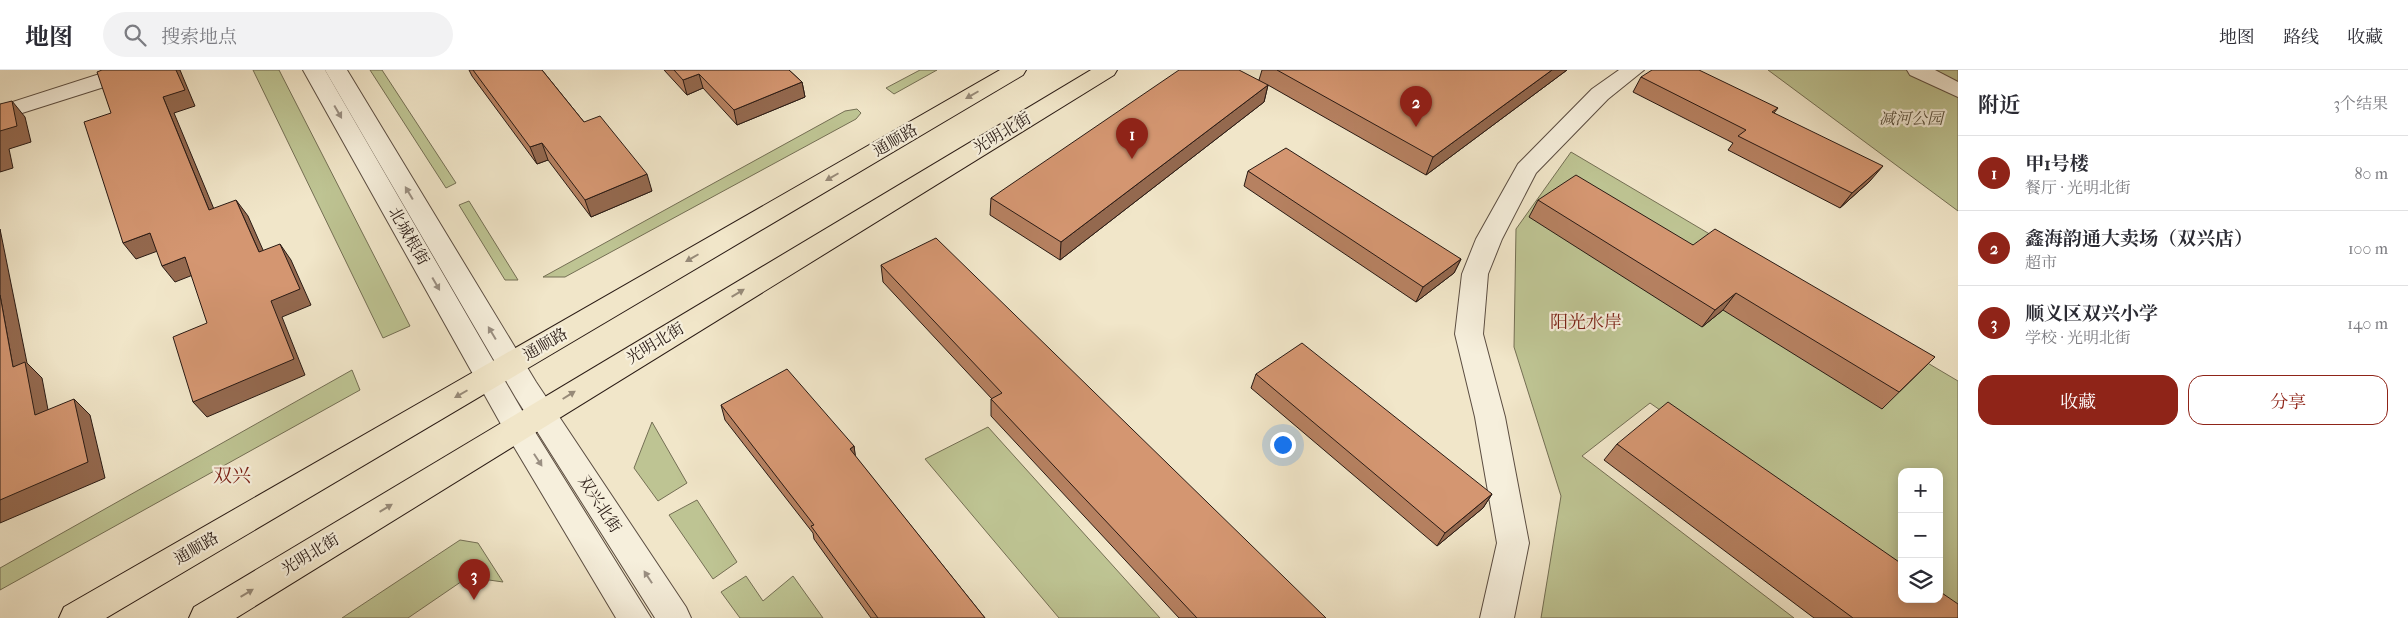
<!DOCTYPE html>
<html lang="zh">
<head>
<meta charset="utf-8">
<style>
	body { margin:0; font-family:"IM FELL French Canon","Noto Serif SC",serif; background:#f2f2f3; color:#2b2b33 }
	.controls { position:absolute; right:15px; bottom:15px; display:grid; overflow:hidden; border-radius:10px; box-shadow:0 2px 12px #0003 }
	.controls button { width:45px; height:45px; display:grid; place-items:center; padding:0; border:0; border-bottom:1px solid #e1e1e2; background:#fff; color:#2b2b33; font:25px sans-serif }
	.you { position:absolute; left:1282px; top:374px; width:18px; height:18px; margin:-12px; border:4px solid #fff; border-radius:50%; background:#1a73e8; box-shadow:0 0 0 8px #1a73e833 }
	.badge { display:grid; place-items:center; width:32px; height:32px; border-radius:50%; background:#8f2418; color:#fff; font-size:16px; font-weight:700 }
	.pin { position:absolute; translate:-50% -41px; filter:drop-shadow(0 1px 2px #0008) }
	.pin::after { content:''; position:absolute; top:26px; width:18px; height:15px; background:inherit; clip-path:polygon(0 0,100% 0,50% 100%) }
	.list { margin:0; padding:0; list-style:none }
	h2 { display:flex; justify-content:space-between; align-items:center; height:65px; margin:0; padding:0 20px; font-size:21px }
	h2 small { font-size:16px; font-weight:400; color:#7c7c81 }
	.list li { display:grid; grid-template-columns:32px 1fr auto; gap:15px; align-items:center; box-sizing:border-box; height:75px; padding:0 20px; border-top:1px solid #e1e1e2 }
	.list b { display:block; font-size:19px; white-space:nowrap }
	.list p { margin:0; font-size:16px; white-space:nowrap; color:#7c7c81 }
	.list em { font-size:16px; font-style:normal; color:#7c7c81 }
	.actions { display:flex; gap:10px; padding:15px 20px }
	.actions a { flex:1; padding:11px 0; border:1px solid #8f2418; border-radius:15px; text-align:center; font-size:18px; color:#8f2418 }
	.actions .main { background:#8f2418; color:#fff }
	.icon { flex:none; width:28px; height:28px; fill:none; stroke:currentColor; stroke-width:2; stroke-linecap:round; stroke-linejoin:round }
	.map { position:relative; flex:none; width:1958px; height:548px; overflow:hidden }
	header { display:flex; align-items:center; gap:30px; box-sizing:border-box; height:70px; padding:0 25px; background:#fff; border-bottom:1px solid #e1e1e2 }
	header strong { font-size:24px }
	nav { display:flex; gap:28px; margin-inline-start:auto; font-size:18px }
	.search { width:350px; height:45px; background:#f2f2f3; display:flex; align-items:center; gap:12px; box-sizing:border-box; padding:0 18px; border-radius:28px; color:#7c7c81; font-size:19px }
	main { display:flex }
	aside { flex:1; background:#fff }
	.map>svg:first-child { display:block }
</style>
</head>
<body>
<header>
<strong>地图</strong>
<div class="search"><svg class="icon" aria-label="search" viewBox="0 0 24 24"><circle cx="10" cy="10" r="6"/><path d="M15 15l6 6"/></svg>搜索地点</div>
<nav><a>地图</a><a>路线</a><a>收藏</a></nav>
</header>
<main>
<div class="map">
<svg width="1958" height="548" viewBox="0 0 1958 548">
	<rect width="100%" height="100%" fill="#f1e6c9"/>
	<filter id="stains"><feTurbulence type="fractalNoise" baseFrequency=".004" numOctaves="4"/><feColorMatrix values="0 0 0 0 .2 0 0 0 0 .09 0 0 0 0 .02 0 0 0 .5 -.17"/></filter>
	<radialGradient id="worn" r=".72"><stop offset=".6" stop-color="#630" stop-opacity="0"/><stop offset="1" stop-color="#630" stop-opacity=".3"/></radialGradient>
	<g fill="#bec493" stroke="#746f54">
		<path d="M253,0H279L410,256L383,268Z"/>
		<path d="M370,0H382L456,113L446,118Z"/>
		<path d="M920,0H937L894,24L886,18Z"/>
		<path d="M1768,0H1958V141Z"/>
		<path d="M857,39L861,43L856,49L565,207H543L845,41Z"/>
		<path d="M1571,82L1958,311V548L1939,529V402H1902V510L1650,333L1582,386L1794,548H1541L1561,426L1514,277L1516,159Z"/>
		<path d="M469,131L518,210H505L459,135Z"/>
		<path d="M352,300L360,320L0,520V498Z"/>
		<path d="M652,352L687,413L658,431L634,398Z"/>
		<path d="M988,357L1160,548H1059L925,389Z"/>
		<path d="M697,430L737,492L713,509L669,445Z"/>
		<path d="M460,470L478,473L503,512L468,507L408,548H342Z"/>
		<path d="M746,506L763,531L793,506L823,548H740L721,522Z"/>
	</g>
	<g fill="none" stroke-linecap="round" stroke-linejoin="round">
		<defs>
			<g id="minor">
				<path d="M112,0H145L142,5L0,50V36Z"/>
				<path d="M303,0H325L527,349L651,548H616L507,365Z"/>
				<path d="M325,0H347L536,312L686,537L691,548H655L516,328Z"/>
				<path d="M1619,0H1644L1608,29L1536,103L1502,169L1488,204L1483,264L1505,347L1529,473L1514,548H1480L1497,473L1475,347L1455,264L1462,204L1476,169L1518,94L1592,19Z"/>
				<path d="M1907,0H1935L1958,12V27L1910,5Z"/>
			</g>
			<g id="major">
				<path d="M1000,0H1026L1023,5L106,548H59L64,537Z"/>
				<path d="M1091,0H1117L1114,5L236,548H189L194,537Z"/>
			</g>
		</defs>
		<use href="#minor" stroke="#5b4d41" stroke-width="2"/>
		<use href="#major" stroke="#291a14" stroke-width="2"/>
		<use href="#minor" fill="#f6efdc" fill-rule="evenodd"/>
		<use href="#major" fill="#f1e6c9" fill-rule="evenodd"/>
	</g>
	<g fill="#b68161" stroke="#291a14">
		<path d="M469,0H542L584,52L652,121L591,147L548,90L537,94L472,6Z"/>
		<path d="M664,0H789L802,12L805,27L737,55L703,18L687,25Z"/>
		<path d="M1262,0H1567L1426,105L1268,15L1264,32L1060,190L990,145L991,128L1259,10Z"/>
		<path d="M1641,7L1778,38L1774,43L1870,111L1840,138L1728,80L1733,73L1633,22Z"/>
		<path d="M1248,101L1461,189L1454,203L1416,232L1244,116Z"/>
		<path d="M1538,130L1693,175L1935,287L1882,339L1723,240L1702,257L1529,147Z"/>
		<path d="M881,195L1326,548H1179L991,346V329H992L883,212Z"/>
		<path d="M1256,304L1492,424L1483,438L1437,476L1251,318Z"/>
		<path d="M721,335L854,376L855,386L985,548H871L814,469L813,463L725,350Z"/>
		<path d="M1617,374L1958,548H1814L1604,390Z"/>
	</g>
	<g fill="#94694f" stroke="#291a14">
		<path d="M176,0H180L195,36L174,43L221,156L209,140L163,27Z"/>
		<path d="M1552,0H1567L1426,105L1433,87Z"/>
		<path d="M699,4L703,18L687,25L683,10Z"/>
		<path d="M802,12L805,27L737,55L734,40Z"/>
		<path d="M1268,15L1264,32L1060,190L1061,172Z"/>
		<path d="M12,31L25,47L31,72L9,79L13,98L0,102V61Z"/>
		<path d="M542,73L548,90L537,94L530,77Z"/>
		<path d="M1883,96L1870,111L1840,138L1852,123Z"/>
		<path d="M647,104L652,121L591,147L585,130Z"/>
		<path d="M236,130L248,146L271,198L259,182Z"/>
		<path d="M0,159L27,293L42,308L52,361L35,345L13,297L0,225Z"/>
		<path d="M150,163L163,179L136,189L123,173Z"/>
		<path d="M280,174L291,190L311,235L282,247L305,305L207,347L193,332L271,231Z"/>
		<path d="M185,187L198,203L175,212L162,196Z"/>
		<path d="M1461,189L1454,203L1416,232L1423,217Z"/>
		<path d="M1736,223L1723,240L1702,257L1715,240Z"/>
		<path d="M74,329L90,345L105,408L0,453V430Z"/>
		<path d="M854,376L856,390L850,379Z"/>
		<path d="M1492,424L1483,438L1437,476L1445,463Z"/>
	</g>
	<g fill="#d49671" stroke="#291a14">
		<path d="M102,0H176L185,20L163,27L209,140L236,130L259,182L280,174L300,219L271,231L294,289L193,332L173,267L207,253L185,187L162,196L150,163L123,173L84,52L111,43L97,2Z"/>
		<path d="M473,0H542L584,52L600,46L647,104L585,130L542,73L530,77Z"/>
		<path d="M674,0H789L802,12L734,40L699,4L683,10Z"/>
		<path d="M1179,0H1239L1268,15L1061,172L991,128Z"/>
		<path d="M1277,0H1552L1433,87Z"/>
		<path d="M1652,0H1699L1778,38L1772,42L1883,96L1852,123L1738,66L1746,60L1641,7Z"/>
		<path d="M12,31L17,56L0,61V34Z"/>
		<path d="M1286,78L1461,189L1423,217L1248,101Z"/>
		<path d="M1576,105L1693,175L1715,159L1935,287L1899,322L1736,223L1715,240L1538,130Z"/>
		<path d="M936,168L1326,548H1197L991,329L1002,323L881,195Z"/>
		<path d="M0,225L13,297L25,292L35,345L74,329L88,392L0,430Z"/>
		<path d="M1302,273L1492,424L1445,463L1256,304Z"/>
		<path d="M787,299L854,376L850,379L985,548H878L811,456L814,455L721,335Z"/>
		<path d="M1668,332L1902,494V529H1939V521L1958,534V548H1853L1617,374Z"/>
	</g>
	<defs><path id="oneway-solid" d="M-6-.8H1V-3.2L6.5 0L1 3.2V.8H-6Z" transform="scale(1.25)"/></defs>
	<g fill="#978a78">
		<use href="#oneway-solid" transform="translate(972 25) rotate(150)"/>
		<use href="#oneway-solid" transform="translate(832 107) rotate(150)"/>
		<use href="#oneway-solid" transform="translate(692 188) rotate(150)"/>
		<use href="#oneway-solid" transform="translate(738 223) rotate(-31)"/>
		<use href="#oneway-solid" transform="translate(461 324) rotate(150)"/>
		<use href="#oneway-solid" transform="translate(569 325) rotate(-32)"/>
		<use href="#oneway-solid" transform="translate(386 438) rotate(-31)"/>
		<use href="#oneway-solid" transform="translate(247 523) rotate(-31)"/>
	</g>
	<g fill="#9a8f82">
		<use href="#oneway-solid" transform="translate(338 42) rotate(60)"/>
		<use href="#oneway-solid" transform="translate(409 123) rotate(-121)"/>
		<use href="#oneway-solid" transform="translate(436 214) rotate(60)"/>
		<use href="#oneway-solid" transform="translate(492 263) rotate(-121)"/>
		<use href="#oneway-solid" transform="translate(538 390) rotate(57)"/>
		<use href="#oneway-solid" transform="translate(648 507) rotate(-123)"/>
	</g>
	<g text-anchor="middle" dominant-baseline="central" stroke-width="4.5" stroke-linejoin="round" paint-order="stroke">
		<g font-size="16" font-style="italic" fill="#564d3a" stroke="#f6efdc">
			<text x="1911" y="48">减河公园</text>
		</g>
		<g font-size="16" fill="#291a14" stroke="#f6efdc">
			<text transform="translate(1002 63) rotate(-31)">光明北街</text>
			<text transform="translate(895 70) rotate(-30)">通顺路</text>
			<text transform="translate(409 166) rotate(60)">北城根街</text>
			<text transform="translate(655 273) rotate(-31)">光明北街</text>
			<text transform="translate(545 274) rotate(-30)">通顺路</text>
			<text transform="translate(600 434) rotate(57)">双兴北街</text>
			<text transform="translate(196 478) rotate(-30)">通顺路</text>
			<text transform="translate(310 484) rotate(-31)">光明北街</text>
		</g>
		<g font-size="18" fill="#7a1f14" stroke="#f6efdc">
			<text x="1586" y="252">阳光水岸</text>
		</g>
		<g font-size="19" fill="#7a1f14" stroke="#f6efdc">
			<text x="232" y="406">双兴</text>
		</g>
	</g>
	<rect width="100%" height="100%" filter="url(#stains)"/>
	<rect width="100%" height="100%" fill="url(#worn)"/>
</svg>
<div class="controls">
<button>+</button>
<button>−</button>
<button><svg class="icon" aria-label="layers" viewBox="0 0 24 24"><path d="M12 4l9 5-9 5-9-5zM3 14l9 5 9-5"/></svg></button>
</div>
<div class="you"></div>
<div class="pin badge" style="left:1132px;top:89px">1</div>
<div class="pin badge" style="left:1416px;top:57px">2</div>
<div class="pin badge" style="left:474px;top:530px">3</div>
</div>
<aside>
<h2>附近<small>3个结果</small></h2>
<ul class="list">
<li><span class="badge">1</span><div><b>甲1号楼</b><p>餐厅 · 光明北街</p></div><em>80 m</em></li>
<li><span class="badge">2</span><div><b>鑫海韵通大卖场（双兴店）</b><p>超市</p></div><em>100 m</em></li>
<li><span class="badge">3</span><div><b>顺义区双兴小学</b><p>学校 · 光明北街</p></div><em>140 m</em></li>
</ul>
<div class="actions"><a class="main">收藏</a><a>分享</a></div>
</aside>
</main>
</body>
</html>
